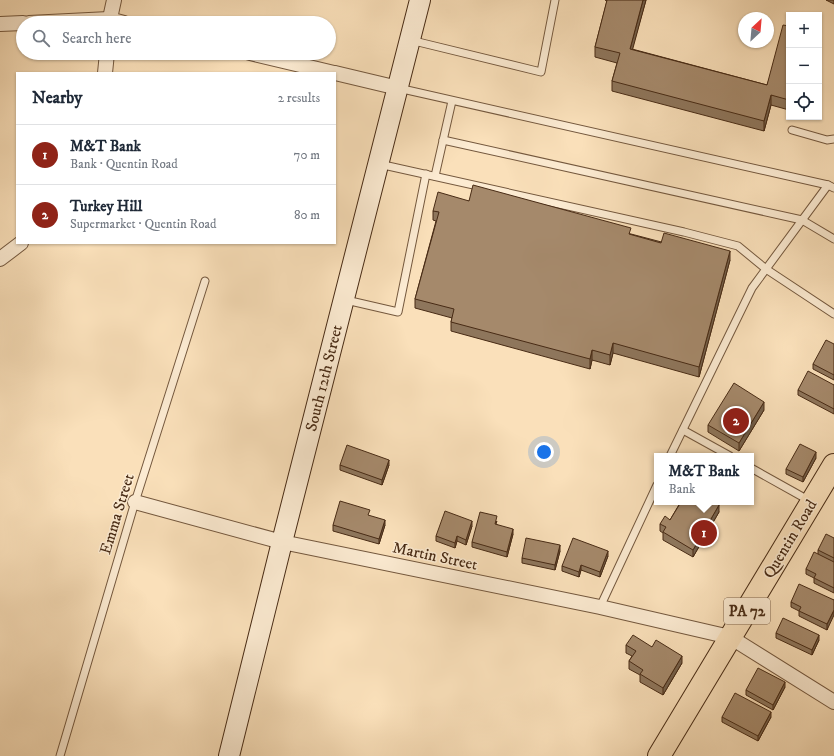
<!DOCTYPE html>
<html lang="en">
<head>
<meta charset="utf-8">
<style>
	body { margin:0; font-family:"IM FELL DW Pica",serif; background:#f2f2f3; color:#1f2937 }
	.controls { position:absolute; right:12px; top:12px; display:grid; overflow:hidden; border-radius:0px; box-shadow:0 1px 3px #0004 }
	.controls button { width:36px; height:36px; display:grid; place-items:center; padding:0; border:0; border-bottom:1px solid #e0e1e3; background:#fff; color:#1f2937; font:20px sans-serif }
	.compass { position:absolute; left:738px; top:12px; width:36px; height:36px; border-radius:50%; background:#fff; box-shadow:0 1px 3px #0004; rotate:26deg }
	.you { position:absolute; left:544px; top:452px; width:14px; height:14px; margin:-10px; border:3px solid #fff; border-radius:50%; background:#1a73e8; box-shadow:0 0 0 6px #1a73e833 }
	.badge { display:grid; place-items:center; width:26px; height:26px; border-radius:50%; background:#8f2418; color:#fff; font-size:13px; font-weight:700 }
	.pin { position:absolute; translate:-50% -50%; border:2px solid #fff; box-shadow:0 1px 4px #0006 }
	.popup { position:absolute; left:654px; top:453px; width:100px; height:52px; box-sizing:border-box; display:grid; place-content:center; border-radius:0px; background:#fff; filter:drop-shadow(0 1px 3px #0005); font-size:13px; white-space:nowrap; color:#747a83 }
	.popup b { font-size:15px; color:#1f2937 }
	.popup::after { content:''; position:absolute; left:50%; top:100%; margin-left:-8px; border:8px solid transparent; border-top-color:#fff }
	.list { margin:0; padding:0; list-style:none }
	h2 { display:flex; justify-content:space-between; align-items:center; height:52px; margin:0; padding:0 16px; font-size:17px }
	h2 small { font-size:13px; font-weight:400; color:#747a83 }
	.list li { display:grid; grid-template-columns:26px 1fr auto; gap:12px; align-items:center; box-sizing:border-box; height:60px; padding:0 16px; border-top:1px solid #e0e1e3 }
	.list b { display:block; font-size:15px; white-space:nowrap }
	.list p { margin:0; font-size:13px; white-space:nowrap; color:#747a83 }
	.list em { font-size:13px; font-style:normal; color:#747a83 }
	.icon { flex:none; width:22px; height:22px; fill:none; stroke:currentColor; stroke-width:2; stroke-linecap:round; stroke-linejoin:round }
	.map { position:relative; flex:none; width:834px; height:756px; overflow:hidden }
	.search { position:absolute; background:#fff; box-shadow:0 1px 3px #0004; left:16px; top:16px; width:320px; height:44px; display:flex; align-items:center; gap:10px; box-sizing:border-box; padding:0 14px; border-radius:22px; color:#747a83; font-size:15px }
	.panel { position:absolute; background:#fff; box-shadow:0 1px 3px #0004; left:16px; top:72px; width:320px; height:172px; border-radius:0px }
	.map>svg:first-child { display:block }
</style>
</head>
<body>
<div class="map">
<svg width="834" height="756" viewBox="0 0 834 756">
	<rect width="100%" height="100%" fill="#fae0ba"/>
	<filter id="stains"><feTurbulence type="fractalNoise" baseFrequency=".005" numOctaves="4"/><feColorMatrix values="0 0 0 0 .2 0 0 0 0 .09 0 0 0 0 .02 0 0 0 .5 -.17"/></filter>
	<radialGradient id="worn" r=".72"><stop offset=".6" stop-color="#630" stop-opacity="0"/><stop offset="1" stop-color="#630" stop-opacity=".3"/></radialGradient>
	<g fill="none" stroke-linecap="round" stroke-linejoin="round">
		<defs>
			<g id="lane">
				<path d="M410,40L541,72L555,0"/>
				<path d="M398,88L828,185L834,188"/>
				<path d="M792,130L827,140L834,139"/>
				<path d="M443,140L802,220L834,239"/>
				<path d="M379,164L684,232L738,246L766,269L834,314"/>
				<path d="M435,176L452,101"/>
				<path d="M346,300L398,312L426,174"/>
				<path d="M683,430L730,456"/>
				<path d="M670,456L752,288L828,185"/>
				<path d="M751,468L810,501"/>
				<path d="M600,607L657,485"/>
				<path d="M60,756L135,502L205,281"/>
			</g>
			<g id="street">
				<path d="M29,23L109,19L124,23"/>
				<path d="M109,23L114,0"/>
				<path d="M0,24L23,23"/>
				<path d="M250,53L334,73"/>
				<path d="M105,73L107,53"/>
				<path d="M335,73L398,88"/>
				<path d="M0,259L21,243"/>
				<path d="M135,502L282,542L600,607L730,637L834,702"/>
			</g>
			<path id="secondary" d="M229,756L282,542L420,0"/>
			<path id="highway" d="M659,756L834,465"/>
		</defs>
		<use href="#lane" stroke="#74583e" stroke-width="9"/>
		<use href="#street" stroke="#74583e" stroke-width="16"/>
		<use href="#secondary" stroke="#482b15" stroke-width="22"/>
		<use href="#highway" stroke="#482b15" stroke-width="24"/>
		<use href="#lane" stroke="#fcebd2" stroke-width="7"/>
		<use href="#street" stroke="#fcebd2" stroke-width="14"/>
		<use href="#secondary" stroke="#fcebd2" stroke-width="20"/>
		<use href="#highway" stroke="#fae0ba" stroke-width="22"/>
	</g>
	<g fill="#8e765c" stroke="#482b15">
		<path d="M605,0H646L632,49L767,85L789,26V110L771,105L764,131L612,91V81L617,63L595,57V47L607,1Z"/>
		<path d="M826,0H834V4Z"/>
		<path d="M469,201L631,234L730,260L699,377L613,353L610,365L592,360L590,369L451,331V322L452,318L415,308V299L436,221L433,220V211Z"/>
		<path d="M834,344V380L813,369V364Z"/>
		<path d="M834,385V414L798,395V390Z"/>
		<path d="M764,410L739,451L708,432V425Z"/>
		<path d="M816,458L803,482L786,474V469Z"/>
		<path d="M340,465H389L382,485L340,470Z"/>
		<path d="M678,502H714L719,512L693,557L663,540V533L660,531V524L670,520L680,503Z"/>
		<path d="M369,516L385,525L379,544L333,531V525Z"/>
		<path d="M497,521L496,524L513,534L507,557L472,547V542Z"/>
		<path d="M472,526L466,545L457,541L455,548L436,541V536Z"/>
		<path d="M834,538V593L814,583V578L806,574V569L818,554V550Z"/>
		<path d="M560,551L555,570L522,563V558Z"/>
		<path d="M608,556L600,577L581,570L579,577L562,571V566Z"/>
		<path d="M834,600L827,630L799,616V611L791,607V602Z"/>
		<path d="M776,633L819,640L812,655L776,638Z"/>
		<path d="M626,645L652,647L682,663L663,695L640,682V675L629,669V661L632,656L626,653Z"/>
		<path d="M785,687L773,710L746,695V690Z"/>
		<path d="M722,717H771L758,741L722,722Z"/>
	</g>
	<g fill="#74604b" stroke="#482b15">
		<path d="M643,0H646L630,59V49Z"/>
		<path d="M771,95V105L764,131V121Z"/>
		<path d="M730,251V260L699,377V367Z"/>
		<path d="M613,343V353L610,365V355Z"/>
		<path d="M592,350V360L590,369V359Z"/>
		<path d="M764,402V410L739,451V443Z"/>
		<path d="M816,452V458L803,482V477Z"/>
		<path d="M389,460V465L382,485V480Z"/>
		<path d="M719,505V512L693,557V550Z"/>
		<path d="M385,520V525L379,544V539Z"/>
		<path d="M472,521V526L466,545V540Z"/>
		<path d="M513,529V534L507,557V552Z"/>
		<path d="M457,536V541L455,548V543Z"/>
		<path d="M560,545V551L555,570V565Z"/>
		<path d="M608,551V556L600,577V572Z"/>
		<path d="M581,565V570L579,577V572Z"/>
		<path d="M834,610V615L827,630V624Z"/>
		<path d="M819,635V640L812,655V650Z"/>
		<path d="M682,656V663L663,695V688Z"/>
		<path d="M785,682V687L773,710V705Z"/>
		<path d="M771,712V717L758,741V736Z"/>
	</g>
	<g fill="#a5896b" stroke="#482b15">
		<path d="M607,0H643L630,49L767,85L783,25L789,26V100L771,95L764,121L612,81L620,53L595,47Z"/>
		<path d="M473,185L631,228L629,234L661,243L664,233L730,251L699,367L613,343L610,355L592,350L590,359L451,322L454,309L415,299L439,212L433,211L438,192L469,201Z"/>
		<path d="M826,340L834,344V375L813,364Z"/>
		<path d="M808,371L834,385V409L798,390Z"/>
		<path d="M734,383L764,402L739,443L708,425Z"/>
		<path d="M800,444L816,452L803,477L786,469Z"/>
		<path d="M347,445L389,460L382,480L340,465Z"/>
		<path d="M340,501L370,510L368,515L385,520L379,539L333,525Z"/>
		<path d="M681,502H714L719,505L693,550L663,532L666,527L660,524L665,516L670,520Z"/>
		<path d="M445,511L472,521L466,540L457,536L455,543L436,536Z"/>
		<path d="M480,512L497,516L495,524L513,529L507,552L472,542Z"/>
		<path d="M826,534L834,538V558L818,550Z"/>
		<path d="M526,538L560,545L555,565L522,558Z"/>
		<path d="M573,538L608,551L600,572L581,565L579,572L562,566Z"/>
		<path d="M814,552L834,562V588L814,578L816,574L806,569Z"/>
		<path d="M799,584L834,600V610L827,624L799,611L801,607L791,602Z"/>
		<path d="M783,618L819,635L812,650L776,633Z"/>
		<path d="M633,635L652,647L656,640L682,656L663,688L640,674L643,670L629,661L636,651L626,645Z"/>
		<path d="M758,668L785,682L773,705L746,690Z"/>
		<path d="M735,693L771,712L758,736L722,717Z"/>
	</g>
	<g text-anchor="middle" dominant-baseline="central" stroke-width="3" stroke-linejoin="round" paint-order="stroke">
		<rect fill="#fcebd2" stroke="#7e654e" stroke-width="1" x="724" y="598" width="46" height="26" rx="3"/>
		<g font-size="15" font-weight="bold" fill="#482b15">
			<text x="747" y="611">PA 72</text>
		</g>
		<g font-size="16" fill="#482b15" stroke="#fcebd2">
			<text transform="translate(324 378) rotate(-76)">South 12th Street</text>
			<text transform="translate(117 514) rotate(-73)">Emma Street</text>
			<text transform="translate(790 539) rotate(-59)">Quentin Road</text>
			<text transform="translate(435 556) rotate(12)">Martin Street</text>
		</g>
	</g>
	<rect width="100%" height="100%" filter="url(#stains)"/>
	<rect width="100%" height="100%" fill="url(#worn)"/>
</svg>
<div class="controls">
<button>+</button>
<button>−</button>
<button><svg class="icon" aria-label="locate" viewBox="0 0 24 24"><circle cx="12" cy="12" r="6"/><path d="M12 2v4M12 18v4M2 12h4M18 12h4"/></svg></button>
</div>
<svg class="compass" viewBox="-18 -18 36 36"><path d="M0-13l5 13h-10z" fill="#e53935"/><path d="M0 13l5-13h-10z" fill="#747a83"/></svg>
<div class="you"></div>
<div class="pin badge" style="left:704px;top:533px">1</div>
<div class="popup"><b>M&amp;T Bank</b>Bank</div>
<div class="pin badge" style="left:736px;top:421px">2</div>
<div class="search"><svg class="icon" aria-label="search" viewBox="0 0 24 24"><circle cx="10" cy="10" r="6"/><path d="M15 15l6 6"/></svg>Search here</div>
<section class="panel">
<h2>Nearby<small>2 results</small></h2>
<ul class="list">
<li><span class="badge">1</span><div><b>M&amp;T Bank</b><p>Bank · Quentin Road</p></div><em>70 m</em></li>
<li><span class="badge">2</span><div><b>Turkey Hill</b><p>Supermarket · Quentin Road</p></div><em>80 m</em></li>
</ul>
</section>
</div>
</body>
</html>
